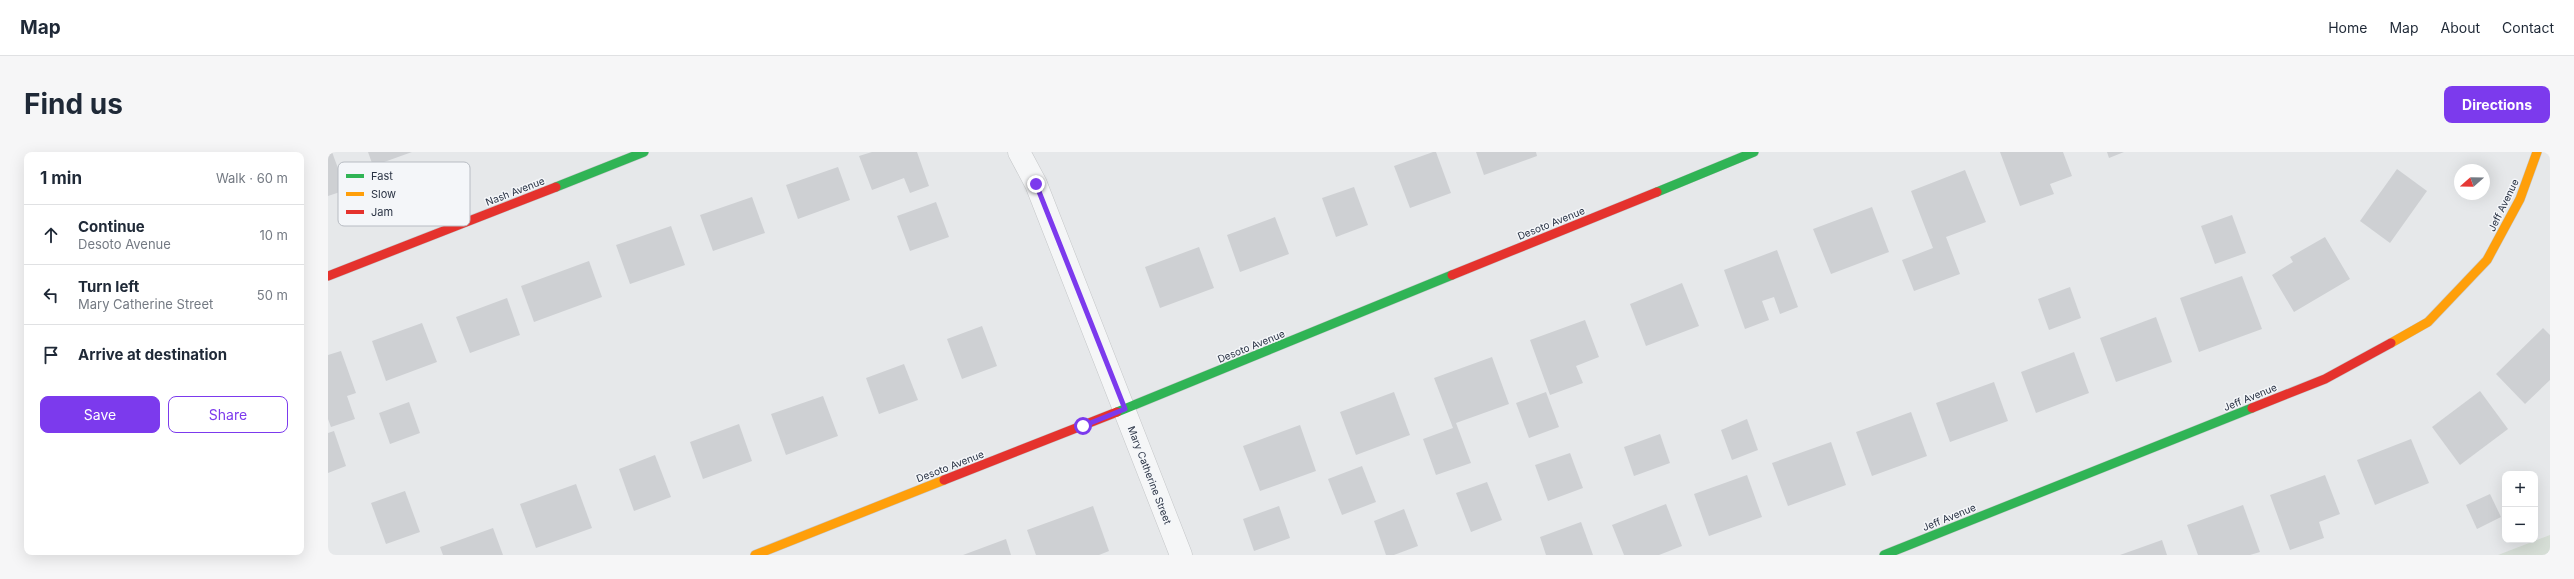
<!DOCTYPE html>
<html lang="en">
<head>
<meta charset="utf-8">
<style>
	body { margin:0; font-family:Inter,sans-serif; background:#f6f6f7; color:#1f2937 }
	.controls { position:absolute; right:12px; bottom:12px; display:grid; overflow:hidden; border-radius:8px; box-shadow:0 4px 16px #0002 }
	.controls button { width:36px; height:36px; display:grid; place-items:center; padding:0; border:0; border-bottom:1px solid #e0e1e3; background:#fff; color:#1f2937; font:20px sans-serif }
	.compass { position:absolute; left:2126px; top:12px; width:36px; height:36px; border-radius:50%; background:#fff; box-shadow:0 4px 16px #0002; rotate:250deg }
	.stop { position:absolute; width:12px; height:12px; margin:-9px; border:3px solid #7c3aed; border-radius:50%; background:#fff }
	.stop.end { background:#7c3aed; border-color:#fff; box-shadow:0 1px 4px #0008 }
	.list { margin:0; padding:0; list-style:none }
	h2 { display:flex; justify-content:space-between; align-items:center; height:52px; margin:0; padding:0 16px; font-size:17px }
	h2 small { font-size:13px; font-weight:400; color:#747a83 }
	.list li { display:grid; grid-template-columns:26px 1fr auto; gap:12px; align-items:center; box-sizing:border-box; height:60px; padding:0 16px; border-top:1px solid #e0e1e3 }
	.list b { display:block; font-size:15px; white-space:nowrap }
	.list p { margin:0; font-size:13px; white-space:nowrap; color:#747a83 }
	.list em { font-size:13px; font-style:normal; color:#747a83 }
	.actions { display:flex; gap:8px; padding:12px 16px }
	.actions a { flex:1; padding:9px 0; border:1px solid #7c3aed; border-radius:8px; text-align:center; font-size:14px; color:#7c3aed }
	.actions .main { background:#7c3aed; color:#fff }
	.icon { flex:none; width:22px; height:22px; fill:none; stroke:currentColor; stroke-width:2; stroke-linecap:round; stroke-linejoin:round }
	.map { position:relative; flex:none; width:2222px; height:403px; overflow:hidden; border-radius:8px }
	header { display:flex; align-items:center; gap:24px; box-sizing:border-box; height:56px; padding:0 20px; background:#fff; border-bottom:1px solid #e0e1e3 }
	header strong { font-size:19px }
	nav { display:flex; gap:22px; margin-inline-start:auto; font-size:14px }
	.intro { display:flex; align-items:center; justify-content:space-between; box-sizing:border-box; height:96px; padding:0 24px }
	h1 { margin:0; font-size:28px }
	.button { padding:10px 18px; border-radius:8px; background:#7c3aed; color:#fff; font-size:14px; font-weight:700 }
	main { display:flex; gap:24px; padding:0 24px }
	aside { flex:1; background:#fff; border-radius:8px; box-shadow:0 4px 16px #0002 }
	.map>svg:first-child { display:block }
</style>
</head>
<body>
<header>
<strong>Map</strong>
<nav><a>Home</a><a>Map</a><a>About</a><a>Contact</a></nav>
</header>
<div class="intro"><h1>Find us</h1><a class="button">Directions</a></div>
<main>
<aside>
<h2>1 min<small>Walk · 60 m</small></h2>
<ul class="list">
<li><svg class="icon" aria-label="ahead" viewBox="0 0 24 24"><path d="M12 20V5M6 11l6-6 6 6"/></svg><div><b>Continue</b><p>Desoto Avenue</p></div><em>10 m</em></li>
<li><svg class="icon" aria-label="left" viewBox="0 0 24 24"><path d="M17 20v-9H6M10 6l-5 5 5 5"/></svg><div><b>Turn left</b><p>Mary Catherine Street</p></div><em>50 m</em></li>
<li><svg class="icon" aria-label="arrive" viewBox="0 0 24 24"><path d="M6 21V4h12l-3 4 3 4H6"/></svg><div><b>Arrive at destination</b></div></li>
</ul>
<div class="actions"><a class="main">Save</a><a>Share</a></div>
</aside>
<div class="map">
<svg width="2222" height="403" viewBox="0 0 2222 403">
	<rect width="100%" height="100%" fill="#e6e8ea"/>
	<path fill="#d6ded6" d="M2222,383V403H2170Z"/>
	<g fill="#ced0d3">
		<path d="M0,0H4L18,38L0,44Z"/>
		<path d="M40,0H84L45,14Z"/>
		<path d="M544,0H589L601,34L582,41L576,26L544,38L531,4Z"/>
		<path d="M1105,0H1108L1123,41L1082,56L1066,14Z"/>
		<path d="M1148,0H1208L1209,4L1156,23Z"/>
		<path d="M1672,0H1735L1744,24L1722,32L1726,42L1692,54Z"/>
		<path d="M1779,0H1796L1781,6Z"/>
		<path d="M510,15L522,48L470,67L458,33Z"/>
		<path d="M2069,17L2099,39L2062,91L2032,69Z"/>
		<path d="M1637,18L1658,70L1618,85L1632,122L1586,139L1574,108L1605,96L1583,39Z"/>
		<path d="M1026,35L1040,73L1008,85L994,46Z"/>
		<path d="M424,45L437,81L385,99L372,63Z"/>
		<path d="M608,50L621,85L582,99L569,64Z"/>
		<path d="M1544,55L1561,100L1503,122L1485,77Z"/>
		<path d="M1904,63L1918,101L1887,112L1873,74Z"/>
		<path d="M947,65L961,102L912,120L899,83Z"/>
		<path d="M343,74L357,113L302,132L288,93Z"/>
		<path d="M1997,85L2022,127L1966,160L1944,123L1965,110L1962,105Z"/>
		<path d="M871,95L886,136L832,156L817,115Z"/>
		<path d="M1449,98L1470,155L1452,162L1446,145L1434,149L1441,168L1417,177L1396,118Z"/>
		<path d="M261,109L274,145L206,170L193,134Z"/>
		<path d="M1914,124L1934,177L1871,200L1852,146Z"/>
		<path d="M1354,131L1371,174L1318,194L1302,152Z"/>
		<path d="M1742,135L1753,166L1721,178L1710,147Z"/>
		<path d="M179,146L192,183L142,201L128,165Z"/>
		<path d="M1828,165L1844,210L1788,230L1772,186Z"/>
		<path d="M1257,168L1271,205L1248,214L1255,231L1222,243L1202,188Z"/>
		<path d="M94,171L109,210L58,229L44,189Z"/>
		<path d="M654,174L669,214L634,227L619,187Z"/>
		<path d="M2215,176L2222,183V228L2197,252L2168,222Z"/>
		<path d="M13,199L28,241L19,244L27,267L3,275L0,267V203Z"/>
		<path d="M1746,200L1761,241L1708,261L1693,220Z"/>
		<path d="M1164,205L1181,252L1128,271L1143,311L1108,323L1095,287L1125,276L1106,226Z"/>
		<path d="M576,212L590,248L551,262L538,226Z"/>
		<path d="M1666,230L1680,269L1622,290L1608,251Z"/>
		<path d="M2152,239L2180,277L2132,313L2104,275Z"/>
		<path d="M1066,240L1082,283L1028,303L1012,260Z"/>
		<path d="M1218,240L1231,275L1201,286L1188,251Z"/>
		<path d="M495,244L510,284L458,303L443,262Z"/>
		<path d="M81,250L92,281L62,292L51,261Z"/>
		<path d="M1583,260L1599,304L1544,324L1528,280Z"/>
		<path d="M1419,267L1430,298L1404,308L1393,278Z"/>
		<path d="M411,272L424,309L375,327L362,290Z"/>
		<path d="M972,273L988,319L932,339L915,294Z"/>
		<path d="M6,279L18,314L0,321V281Z"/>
		<path d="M1332,282L1342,311L1306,324L1296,295Z"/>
		<path d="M2083,287L2101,331L2047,353L2029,308Z"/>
		<path d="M1503,290L1518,333L1460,354L1444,311Z"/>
		<path d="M1242,301L1255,336L1220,349L1207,313Z"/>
		<path d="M327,303L343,345L306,359L291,317Z"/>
		<path d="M1034,314L1048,350L1014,363L1000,327Z"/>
		<path d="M1419,323L1434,365L1381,384L1366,342Z"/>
		<path d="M1997,323L2012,362L1991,370L1996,386L1962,398L1942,343Z"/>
		<path d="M1159,330L1174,368L1143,380L1128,341Z"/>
		<path d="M248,332L264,376L208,396L192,352Z"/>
		<path d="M77,339L92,380L58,392L43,351Z"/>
		<path d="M2162,342L2173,365L2149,377L2138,353Z"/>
		<path d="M1338,352L1354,394L1331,403H1296L1284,373Z"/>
		<path d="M1915,353L1932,400L1922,403H1870L1859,373Z"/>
		<path d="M765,354L781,399L771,403H708L699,378Z"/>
		<path d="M951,354L962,386L926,399L915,367Z"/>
		<path d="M1076,357L1090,394L1066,403H1058L1046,369Z"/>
		<path d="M1253,370L1265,403H1218L1212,385Z"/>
		<path d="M165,376L175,403H115L112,395Z"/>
		<path d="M678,387L683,403H635Z"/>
		<path d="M1834,388L1839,403H1792Z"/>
	</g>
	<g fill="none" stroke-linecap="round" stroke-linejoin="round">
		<defs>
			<path id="street" d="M691,0L708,32L853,403"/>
			<g id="fast">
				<path d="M228,35L316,0"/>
				<path d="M1329,40L1426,0"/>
				<path d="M789,260L1124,123"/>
				<path d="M1556,403L1924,256"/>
			</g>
			<g id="slow">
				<path d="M2063,191L2100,170L2159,108L2192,47L2209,0"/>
				<path d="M427,403L616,328"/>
			</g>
			<g id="jam">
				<path d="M1124,123L1329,40"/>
				<path d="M0,124L228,35"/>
				<path d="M1924,256L1997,227L2063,191"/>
				<path d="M616,328L789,260"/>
			</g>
		</defs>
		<use href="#street" stroke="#c4c6c8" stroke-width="23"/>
		<use href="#fast" stroke="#c4c6c8" stroke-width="10"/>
		<use href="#slow" stroke="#c4c6c8" stroke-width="10"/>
		<use href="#jam" stroke="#c4c6c8" stroke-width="10"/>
		<use href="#street" stroke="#f5f6f7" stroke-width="22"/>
		<use href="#fast" stroke="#30b455" stroke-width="9"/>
		<use href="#slow" stroke="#ff9f0a" stroke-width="9"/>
		<use href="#jam" stroke="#e5322d" stroke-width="9"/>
	</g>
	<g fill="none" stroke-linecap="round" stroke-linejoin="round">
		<path stroke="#7c3aed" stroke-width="5" d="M708,32L797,257L755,274"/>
	</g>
	<g text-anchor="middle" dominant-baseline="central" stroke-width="3" stroke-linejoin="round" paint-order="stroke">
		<g font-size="10" fill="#2b3445" stroke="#f4f6f9">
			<text transform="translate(187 39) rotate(-21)">Nash Avenue</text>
			<text transform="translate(2175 53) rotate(-64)">Jeff Avenue</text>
			<text transform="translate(1223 71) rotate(-22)">Desoto Avenue</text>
			<text transform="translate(923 194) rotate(-22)">Desoto Avenue</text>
			<text transform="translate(1922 245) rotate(-22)">Jeff Avenue</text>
			<text transform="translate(622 314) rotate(-21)">Desoto Avenue</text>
			<text transform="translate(822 323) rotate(69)">Mary Catherine Street</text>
			<text transform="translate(1621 365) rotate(-22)">Jeff Avenue</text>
		</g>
	</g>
	<rect x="10" y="10" width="132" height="64" rx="6" fill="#f4f6f9" stroke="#b8bcc3" stroke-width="1"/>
	<rect x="18" y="22" width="18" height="4" fill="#30b455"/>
	<rect x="18" y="40" width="18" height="4" fill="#ff9f0a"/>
	<rect x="18" y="58" width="18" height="4" fill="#e5322d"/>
	<g font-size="11" fill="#2b3445">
		<text x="43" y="28">Fast</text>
		<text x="43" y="46">Slow</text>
		<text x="43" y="64">Jam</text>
	</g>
</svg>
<div class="controls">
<button>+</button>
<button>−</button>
</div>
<svg class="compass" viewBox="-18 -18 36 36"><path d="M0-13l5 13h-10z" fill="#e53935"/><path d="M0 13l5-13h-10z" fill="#747a83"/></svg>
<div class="stop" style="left:755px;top:274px"></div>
<div class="stop end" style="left:708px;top:32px"></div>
</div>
</main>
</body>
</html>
